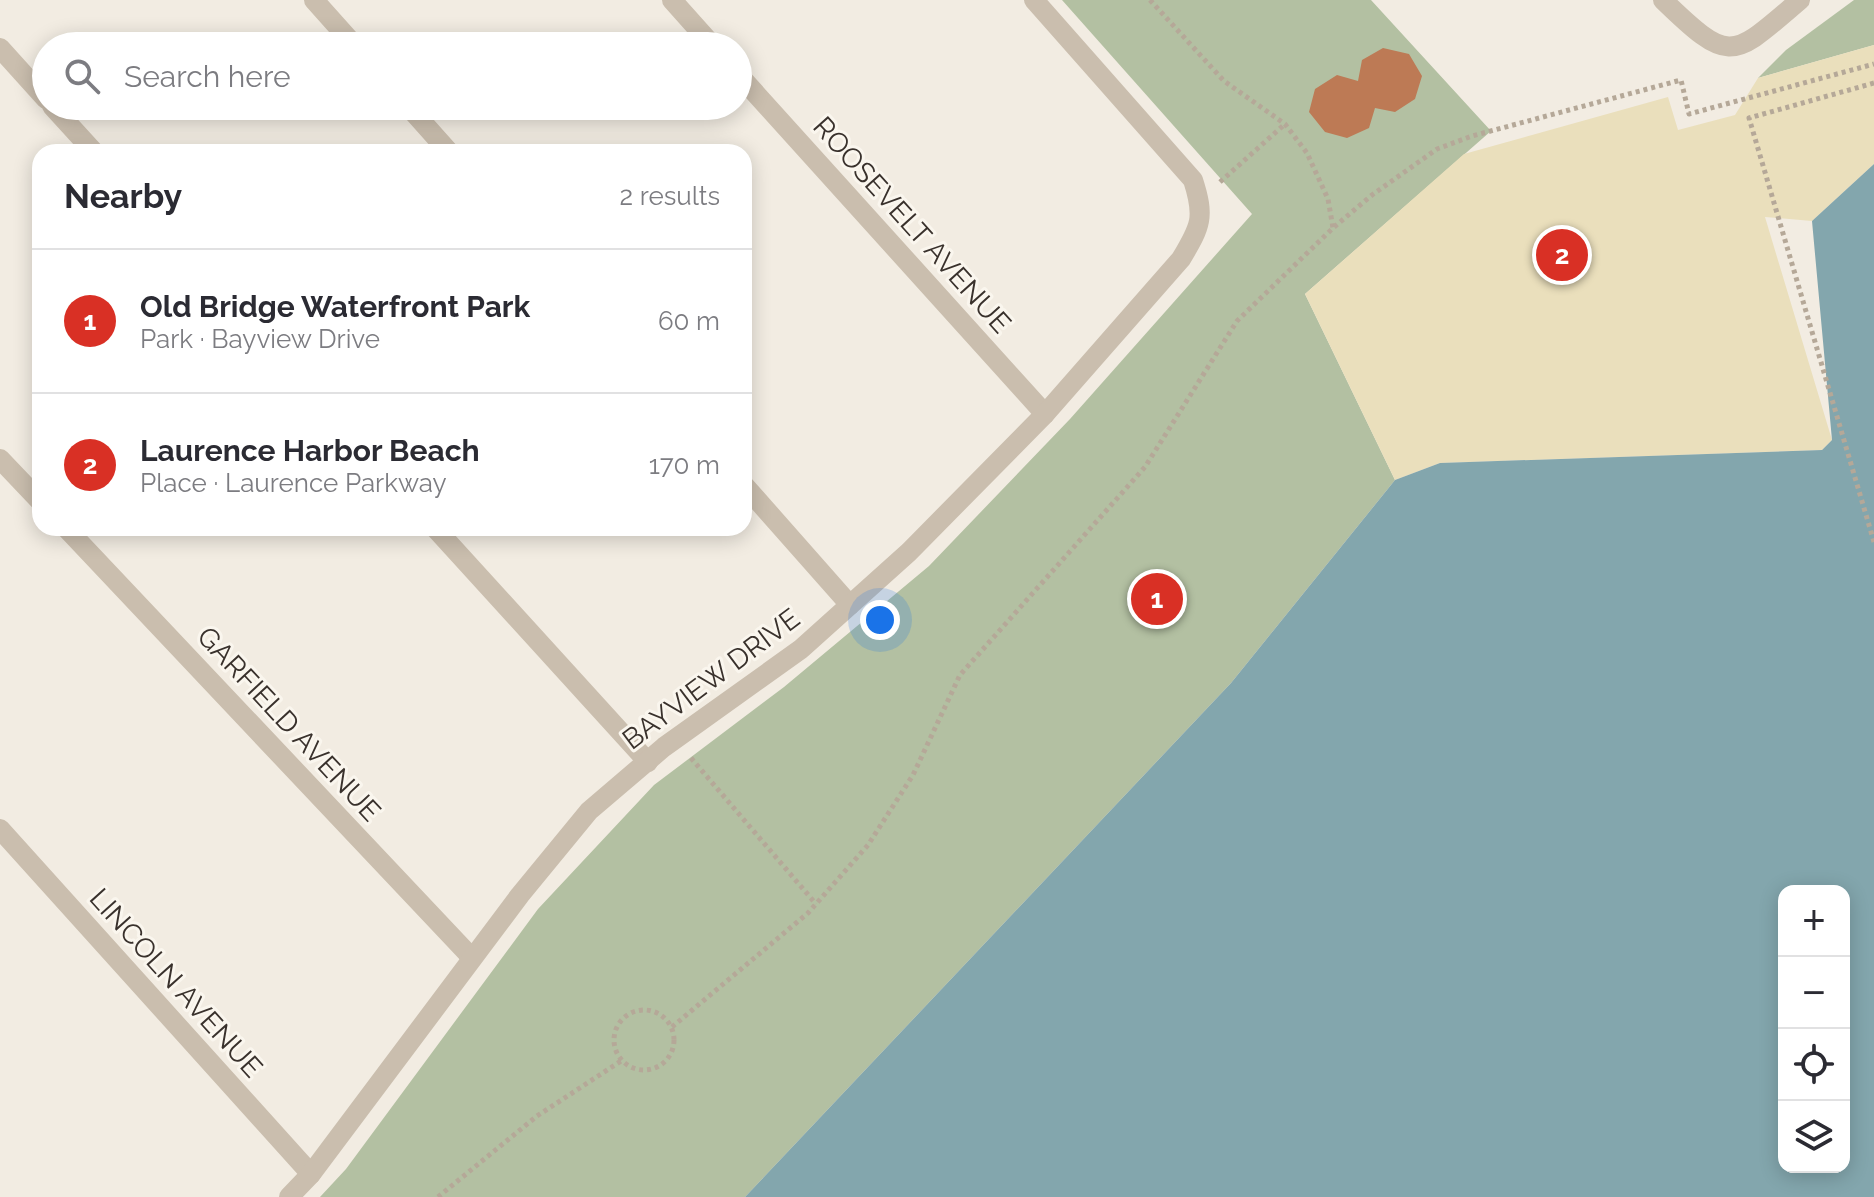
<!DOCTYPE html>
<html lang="en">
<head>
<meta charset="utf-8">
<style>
	body { margin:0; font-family:Raleway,sans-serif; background:#f2f2f3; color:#2b2b33 }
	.controls { position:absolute; right:24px; bottom:24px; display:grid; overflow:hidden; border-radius:16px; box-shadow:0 4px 20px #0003 }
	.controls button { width:72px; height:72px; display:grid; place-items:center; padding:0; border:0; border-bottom:2px solid #e1e1e2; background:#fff; color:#2b2b33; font:40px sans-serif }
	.you { position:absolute; left:880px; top:620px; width:28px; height:28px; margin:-20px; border:6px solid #fff; border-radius:50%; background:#1a73e8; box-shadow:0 0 0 12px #1a73e833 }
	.badge { display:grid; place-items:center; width:52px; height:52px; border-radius:50%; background:#d93025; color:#fff; font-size:26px; font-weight:700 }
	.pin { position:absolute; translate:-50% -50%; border:4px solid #fff; box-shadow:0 2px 8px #0006 }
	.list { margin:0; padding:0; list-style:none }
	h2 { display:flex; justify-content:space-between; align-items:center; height:104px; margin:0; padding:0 32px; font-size:34px }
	h2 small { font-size:26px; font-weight:400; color:#7c7c81 }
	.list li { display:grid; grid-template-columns:52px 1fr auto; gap:24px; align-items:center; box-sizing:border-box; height:144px; padding:0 32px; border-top:2px solid #e1e1e2 }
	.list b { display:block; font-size:30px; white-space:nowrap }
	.list p { margin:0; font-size:26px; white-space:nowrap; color:#7c7c81 }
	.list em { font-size:26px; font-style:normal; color:#7c7c81 }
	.icon { flex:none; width:44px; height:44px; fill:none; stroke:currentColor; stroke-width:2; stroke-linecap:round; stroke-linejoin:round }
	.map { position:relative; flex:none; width:1874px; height:1197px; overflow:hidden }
	.search { position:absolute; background:#fff; box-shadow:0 4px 20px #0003; left:32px; top:32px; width:720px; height:88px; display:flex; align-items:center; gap:20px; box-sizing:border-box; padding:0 28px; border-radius:44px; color:#7c7c81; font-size:30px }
	.panel { position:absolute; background:#fff; box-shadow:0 4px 20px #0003; left:32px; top:144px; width:720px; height:392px; border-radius:24px }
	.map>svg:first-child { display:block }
</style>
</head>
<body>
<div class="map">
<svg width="1874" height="1197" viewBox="0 0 1874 1197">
	<rect width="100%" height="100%" fill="#f2ece2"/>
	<g fill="#b3c0a2">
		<path d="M1062,0H1371L1491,131L1305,294L1395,480L1231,683L745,1197H320L346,1169L538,909L654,785L784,687L929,566L1070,419L1252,214Z"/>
		<path d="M1854,0H1874V45L1758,78L1786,50Z"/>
	</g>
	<path fill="#eadfbc" d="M1874,45V164L1812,221L1765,217L1832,440L1822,450L1440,463L1395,480L1305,294L1464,154L1668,97L1678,130L1735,115L1758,78Z"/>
	<path fill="#83a6ad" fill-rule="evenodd" d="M1874,164V1197H745L1231,683L1395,480L1440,463L1822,450L1832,440L1812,221ZM1784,891H1844V1167H1784Z"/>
	<path fill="#bd7a55" d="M1383,48L1409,54L1422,76L1415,99L1395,112L1375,108L1369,128L1347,138L1325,132L1309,112L1315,89L1337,75L1358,81L1362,60Z"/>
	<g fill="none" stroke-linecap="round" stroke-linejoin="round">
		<g stroke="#b5a898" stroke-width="5" stroke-dasharray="4 4" stroke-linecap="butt">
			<path d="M1150,0L1224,81L1285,124L1307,153L1328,199L1333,228"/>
			<path d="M1874,83L1749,118L1874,542"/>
			<path d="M1220,182L1285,124"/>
			<path d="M691,758L816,904"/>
			<circle cx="644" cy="1040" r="30"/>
			<path d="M672,1027L808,913L868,845L913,775L960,675L1145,467L1237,321L1333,228L1372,195L1437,149L1472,136L1681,80L1689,114L1874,64"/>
			<path d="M438,1197L537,1116L621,1061"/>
		</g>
		<g stroke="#cabeae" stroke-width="20">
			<path d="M314,0L355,46"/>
			<path d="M672,0L713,46"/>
			<path d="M1663,0C1731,66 1732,58 1800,0"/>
			<path d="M0,48L46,99"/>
			<path d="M738,74L1045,414"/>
			<path d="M52,106L94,152"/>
			<path d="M408,106L449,152"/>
			<path d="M0,459L40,501"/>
			<path d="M744,485L850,605"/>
			<path d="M66,528L472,958"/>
			<path d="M435,528L648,762"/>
			<path d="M0,829L311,1174"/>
			<path d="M289,1197L311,1174L520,895L589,811L664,747L801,649L909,552L1045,414L1181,259C1201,226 1205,217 1193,180L1034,0"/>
		</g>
	</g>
	<g text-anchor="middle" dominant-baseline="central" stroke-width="6" stroke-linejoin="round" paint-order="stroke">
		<g font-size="28" fill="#39312c" stroke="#faf6ee">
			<text transform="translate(912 225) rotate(48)">ROOSEVELT AVENUE</text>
			<text transform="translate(711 679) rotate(-37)">BAYVIEW DRIVE</text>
			<text transform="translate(289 724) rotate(47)">GARFIELD AVENUE</text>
			<text transform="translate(176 983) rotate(48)">LINCOLN AVENUE</text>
		</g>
	</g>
</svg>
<div class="controls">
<button>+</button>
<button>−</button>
<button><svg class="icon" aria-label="locate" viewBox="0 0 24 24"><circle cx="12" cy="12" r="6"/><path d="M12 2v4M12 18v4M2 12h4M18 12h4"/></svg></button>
<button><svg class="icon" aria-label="layers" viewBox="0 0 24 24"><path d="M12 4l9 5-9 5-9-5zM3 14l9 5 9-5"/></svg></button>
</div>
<div class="you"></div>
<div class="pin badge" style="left:1157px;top:599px">1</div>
<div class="pin badge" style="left:1562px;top:255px">2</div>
<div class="search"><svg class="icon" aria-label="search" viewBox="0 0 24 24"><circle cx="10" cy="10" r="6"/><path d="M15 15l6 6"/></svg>Search here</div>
<section class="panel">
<h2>Nearby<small>2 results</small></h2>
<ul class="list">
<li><span class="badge">1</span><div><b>Old Bridge Waterfront Park</b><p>Park · Bayview Drive</p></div><em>60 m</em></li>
<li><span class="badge">2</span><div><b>Laurence Harbor Beach</b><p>Place · Laurence Parkway</p></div><em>170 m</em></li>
</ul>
</section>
</div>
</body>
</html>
